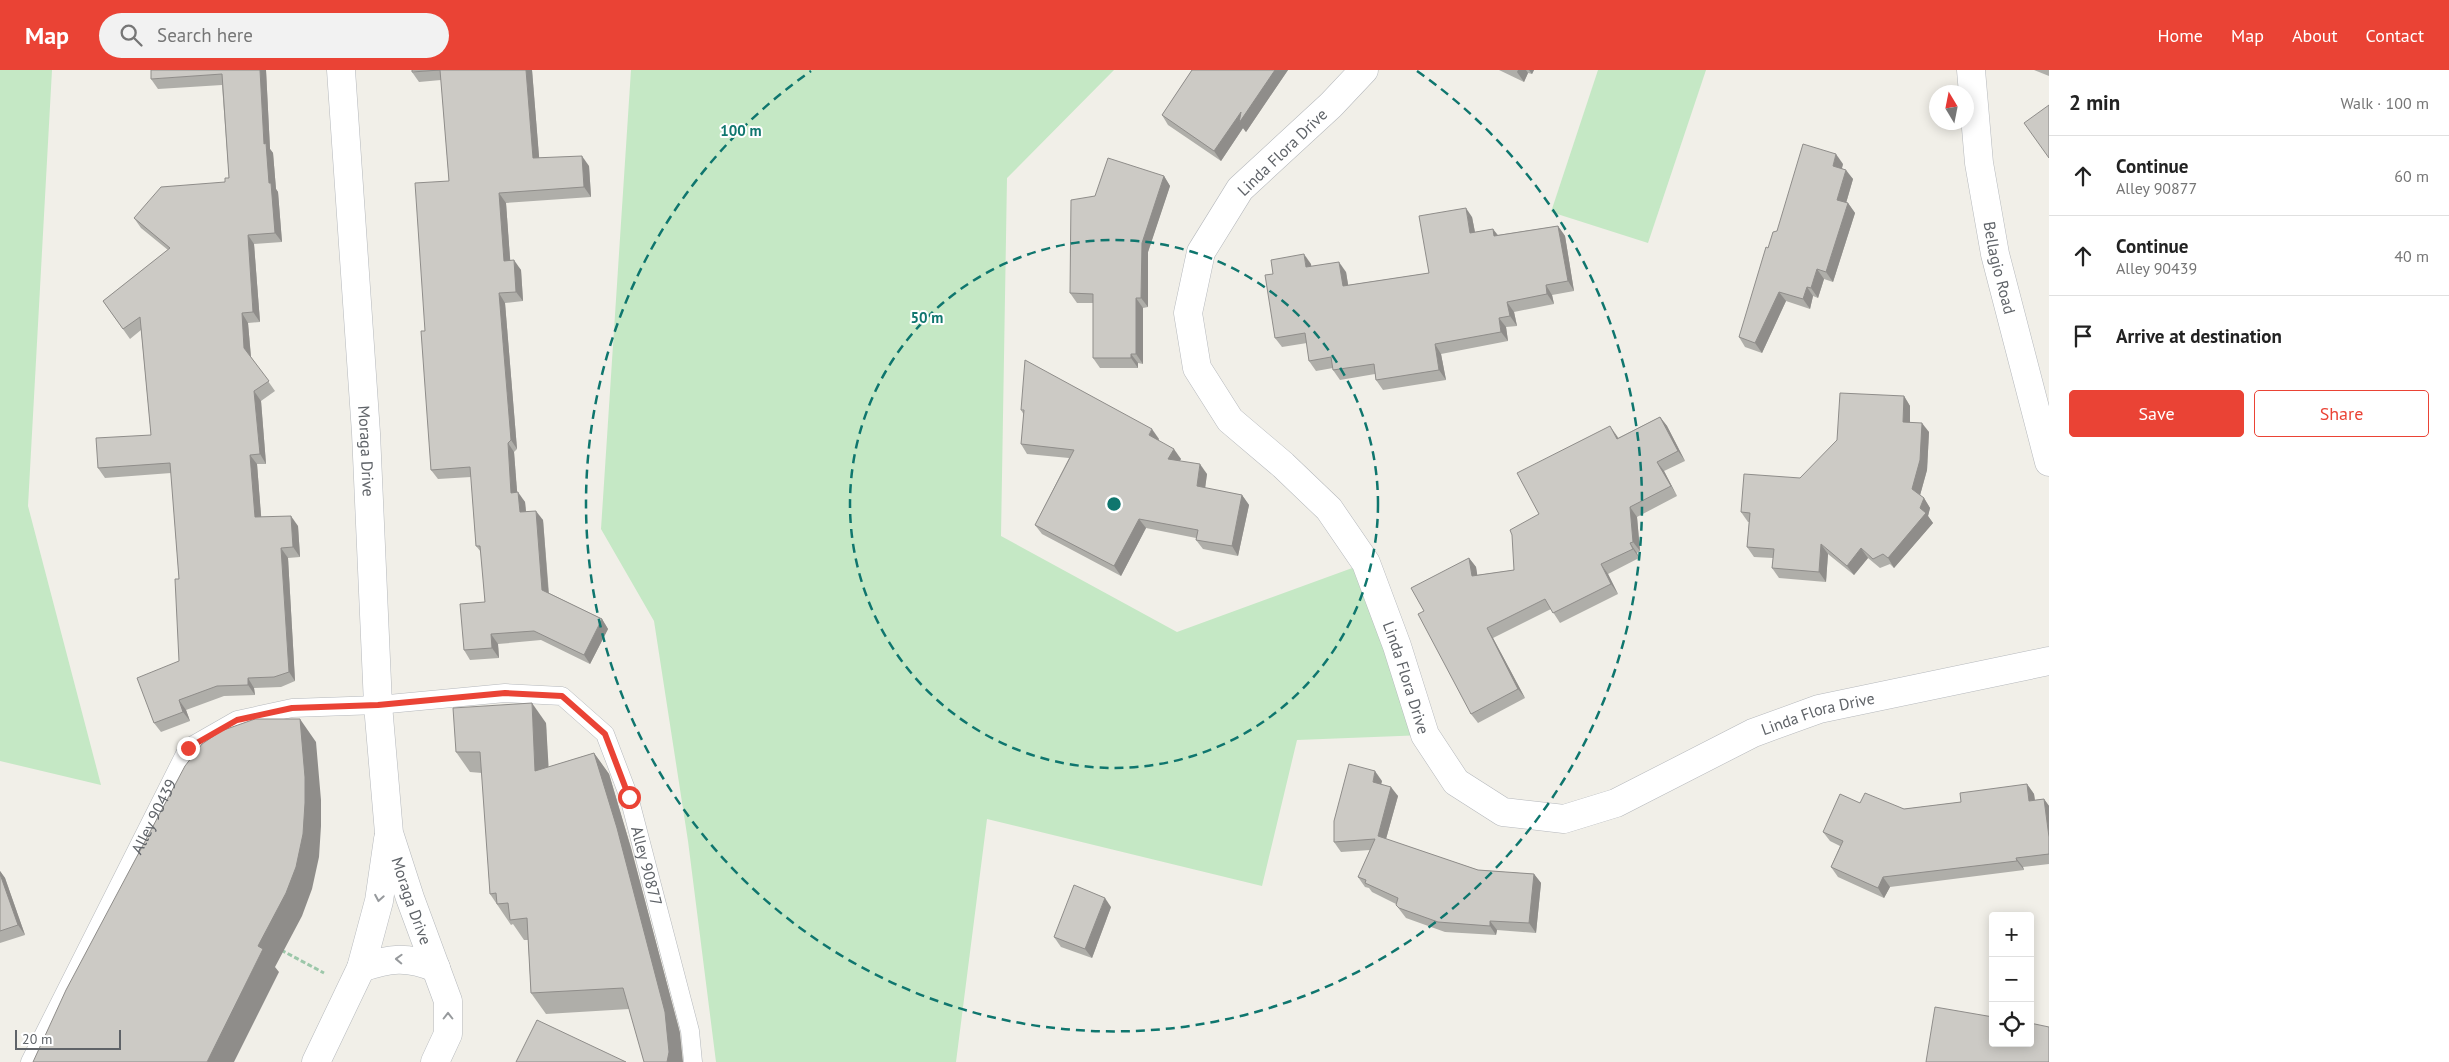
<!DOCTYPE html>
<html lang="en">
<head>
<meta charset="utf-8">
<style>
	body { margin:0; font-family:"PT Sans",sans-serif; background:#f2f2f2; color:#222 }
	.controls { position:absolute; right:15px; bottom:15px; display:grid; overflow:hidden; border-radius:5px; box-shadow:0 2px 12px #0003 }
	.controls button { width:45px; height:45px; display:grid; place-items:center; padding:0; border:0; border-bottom:1px solid #e0e0e0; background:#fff; color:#222; font:25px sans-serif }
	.compass { position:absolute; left:1929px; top:15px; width:45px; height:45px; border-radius:50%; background:#fff; box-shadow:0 2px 12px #0003; rotate:350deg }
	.scale { position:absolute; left:15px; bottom:12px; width:106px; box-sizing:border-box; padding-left:5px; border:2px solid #5f6368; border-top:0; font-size:14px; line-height:18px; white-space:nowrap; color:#5f6368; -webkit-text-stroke:4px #fff; paint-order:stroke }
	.stop { position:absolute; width:15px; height:15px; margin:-11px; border:4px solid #ea4335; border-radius:50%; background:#fff }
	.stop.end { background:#ea4335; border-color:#fff; box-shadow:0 1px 5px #0008 }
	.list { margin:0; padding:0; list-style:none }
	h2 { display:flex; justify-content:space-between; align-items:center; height:65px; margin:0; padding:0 20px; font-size:21px }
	h2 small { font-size:16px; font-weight:400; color:#767676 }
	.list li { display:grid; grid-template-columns:32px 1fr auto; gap:15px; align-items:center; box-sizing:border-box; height:80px; padding:0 20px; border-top:1px solid #e0e0e0 }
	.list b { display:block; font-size:19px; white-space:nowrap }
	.list p { margin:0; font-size:16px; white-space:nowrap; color:#767676 }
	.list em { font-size:16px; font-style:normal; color:#767676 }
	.actions { display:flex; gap:10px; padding:15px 20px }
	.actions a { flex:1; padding:11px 0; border:1px solid #ea4335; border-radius:5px; text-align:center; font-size:18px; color:#ea4335 }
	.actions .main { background:#ea4335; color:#fff }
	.icon { flex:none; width:28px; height:28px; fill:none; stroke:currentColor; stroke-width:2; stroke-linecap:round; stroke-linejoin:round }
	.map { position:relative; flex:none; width:2049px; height:992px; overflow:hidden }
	header { display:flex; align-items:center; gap:30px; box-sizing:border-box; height:70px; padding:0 25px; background:#ea4335; color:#fff }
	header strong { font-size:24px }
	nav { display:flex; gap:28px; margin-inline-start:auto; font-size:18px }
	.search { width:350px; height:45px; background:#f2f2f2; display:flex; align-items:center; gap:12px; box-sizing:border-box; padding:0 18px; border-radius:28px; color:#767676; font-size:19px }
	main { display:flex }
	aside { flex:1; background:#fff }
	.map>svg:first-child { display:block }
</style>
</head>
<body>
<header>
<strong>Map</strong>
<div class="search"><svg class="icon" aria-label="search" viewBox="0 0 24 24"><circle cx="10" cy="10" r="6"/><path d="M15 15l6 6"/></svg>Search here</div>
<nav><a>Home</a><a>Map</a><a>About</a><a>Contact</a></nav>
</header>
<main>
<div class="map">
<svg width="2049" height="992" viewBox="0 0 2049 992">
	<rect width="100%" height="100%" fill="#f1efe8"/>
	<g fill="#c5e8c5">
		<path d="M0,0H52L28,436L101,715L0,691Z"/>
		<path d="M631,0H1114L1007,108L1001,466L1177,562L1366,493L1425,665L1297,670L1262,816L987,749L956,992H716L688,771L654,551L601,459Z"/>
		<path d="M1598,0H1706L1648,173L1551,142Z"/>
	</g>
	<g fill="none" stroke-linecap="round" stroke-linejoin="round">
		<defs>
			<g id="lane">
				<path id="s1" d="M30,992L188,678L237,650L292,638L378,635L505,623L562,626L605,664L629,727L690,961L693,992"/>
			</g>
			<g id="street">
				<path id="s2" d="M341,0L366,363L378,635L389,763L410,828L448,931V964L435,992"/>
				<path id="s3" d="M1364,0L1331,35L1240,119L1201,182L1188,243L1197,298L1230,350L1283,395L1329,439L1366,493L1397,576L1425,665L1456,712L1503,742L1564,749L1616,733L1753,663L1819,639L2049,591"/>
				<path id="s4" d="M1971,0L1979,93L1995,184L2049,392"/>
				<path d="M361,898C390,888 407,886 436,898"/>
				<path d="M316,992L361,898L379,831L388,769"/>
			</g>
		</defs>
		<use href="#lane" stroke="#b5b8bc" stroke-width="19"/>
		<use href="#street" stroke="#b5b8bc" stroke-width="29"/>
		<path stroke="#9cc7a9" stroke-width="3" stroke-dasharray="5 2.5" stroke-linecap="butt" d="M281,880L324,903"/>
		<use href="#lane" stroke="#fff" stroke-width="18"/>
		<use href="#street" stroke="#fff" stroke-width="28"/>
	</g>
	<g fill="#afaea9">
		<path d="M266,0L270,79L273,83L276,119L278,122L282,172L254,174L260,252L248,253L251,287L275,321L261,331L266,394H257L261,447L298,456L300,487L288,488L295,611L281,617L254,618L255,625L224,626L186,640L190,651L161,662L154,653L179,591V509L171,403L105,408L98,398L151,365L141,260L130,269L103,231L168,180L141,158L134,148L225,112L229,108L222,15L158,19L151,9Z"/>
		<path d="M412,0H532L539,88L589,96L591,127L506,133L510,190L521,200L523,231L505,233L517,379L514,382L517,423L525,432L526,442L543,450L549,523L602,549L608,559L590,594L541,570L498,574L499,588L470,590L464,580L485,532L481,482L476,476L471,407L438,409L431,400L425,261L449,111L441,10L419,12L412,2Z"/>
		<path d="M1192,0H1288L1246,62L1243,58L1221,91L1168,55L1162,45Z"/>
		<path d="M1499,0H1534L1532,4L1528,3L1524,12Z"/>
		<path d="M2034,0H2049V6Z"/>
		<path d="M1843,94L1842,98L1853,109L1846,133H1848L1855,143L1833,212L1824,209L1818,228L1813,226L1810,239L1786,231L1762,283L1745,277L1739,267L1777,161Z"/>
		<path d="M1164,106L1170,116L1148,182V237L1143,238V294L1138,293V298H1100L1093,288V233H1077L1070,223L1095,126Z"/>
		<path d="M1472,147L1475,162L1493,159L1498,165L1558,156L1565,166L1574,221L1552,225L1554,234L1514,242L1517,256L1506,257L1508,271L1441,284L1446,310L1383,320L1376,310L1375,304L1340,310L1333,300V298L1316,301L1309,291L1307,273L1282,277L1275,268L1273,204L1311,194V197L1346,202L1348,215L1429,203Z"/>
		<path d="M1904,326L1910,336V352L1929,362L1927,400L1920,425L1924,428L1930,438L1928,446L1933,453L1894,498L1890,494L1880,498L1868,488L1854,505L1828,484L1826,512L1779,508L1772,498L1773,488L1754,487L1747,477L1749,452H1748L1741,442L1800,408Z"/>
		<path d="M1021,340L1159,369L1158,370L1181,389L1179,391L1207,404L1205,418L1242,425L1249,435L1238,486L1203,479L1196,470V468L1146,458L1121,506L1042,464L1035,455L1069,388L1027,384L1021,374L1024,345Z"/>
		<path d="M1660,347L1667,356L1685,391L1664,401L1677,426L1637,447L1640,481L1637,483L1639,488L1608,504L1618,524L1560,553L1551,539L1493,568L1525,628L1478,653L1471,644L1424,541L1469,488L1476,497L1477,505L1514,500L1539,444L1617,366L1618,368Z"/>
		<path d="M546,653L548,697L594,683L609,704L631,778L680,963L629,939L546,944L531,923L528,870H524L513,854L511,855L490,824L482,703L470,702L456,682Z"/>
		<path d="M1382,711L1381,714L1398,726L1386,769L1478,800L1534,804L1541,813L1536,863L1497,860L1496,865L1445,862L1406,848L1396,835V834L1372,822L1369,818L1365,817L1358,807L1370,780L1341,782L1334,772Z"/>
		<path d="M2027,714L2034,724L2035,730L2044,729L2049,736V794L2023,797L2024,800L1890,817L1884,828L1838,807L1831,797L1840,776L1830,771L1823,762L1860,733L1904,739L1961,732Z"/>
		<path d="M0,801L5,808L25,865L0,873Z"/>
		<path d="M1111,837L1092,888L1061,877L1054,867Z"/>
	</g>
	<g fill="#8f8d8a">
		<path d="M260,0H266L270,79L273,83L276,119L278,122L282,172L275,163L264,74Z"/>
		<path d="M526,0H532L540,98L533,88Z"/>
		<path d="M1275,0H1288L1246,62L1243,58L1221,91L1214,81L1241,42Z"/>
		<path d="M1518,0H1526L1528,3L1524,12L1517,2Z"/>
		<path d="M1529,0H1534L1532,4Z"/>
		<path d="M1836,84L1843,94L1840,105L1833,96Z"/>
		<path d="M582,86L589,96L591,127L584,117Z"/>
		<path d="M1846,100L1853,109L1844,140L1837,130Z"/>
		<path d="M1164,106L1170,116L1148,182V237L1141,228L1142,173Z"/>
		<path d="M499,123L506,133L511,201L504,191Z"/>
		<path d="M1848,133L1855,143L1833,212L1826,202Z"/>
		<path d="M1466,138L1472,147L1477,173L1470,163Z"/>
		<path d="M1558,156L1565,166L1574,221L1568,211Z"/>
		<path d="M1493,159L1500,169L1494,166Z"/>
		<path d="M248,165L254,174L260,252L253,242Z"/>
		<path d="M1304,184L1311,194L1313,207L1306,197Z"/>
		<path d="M514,190L521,200L523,231L516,222Z"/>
		<path d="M1339,192L1346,202L1350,226L1343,216Z"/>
		<path d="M1817,199L1824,209L1818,228L1811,218Z"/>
		<path d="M1546,215L1552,225L1554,234L1547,224Z"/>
		<path d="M1807,217L1813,226L1810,239L1803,229Z"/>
		<path d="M1779,222L1786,231L1762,283L1755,273Z"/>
		<path d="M499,223L505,233L517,379L511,370Z"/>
		<path d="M1136,228L1143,238V294L1136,284Z"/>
		<path d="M1507,232L1514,242L1517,256L1510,246Z"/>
		<path d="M242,243L248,253L251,288L244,278Z"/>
		<path d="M1499,248L1506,257L1508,271L1501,262Z"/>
		<path d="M1435,274L1441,284L1446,310L1439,300Z"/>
		<path d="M1131,284L1138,293V298L1131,288Z"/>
		<path d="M254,321L261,331L266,394L260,384Z"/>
		<path d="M1904,326L1910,336V362L1903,352Z"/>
		<path d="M1660,347L1667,356L1685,391L1678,381Z"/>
		<path d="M1922,353L1929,362L1927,400L1919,429L1912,419Z"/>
		<path d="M1610,356L1617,366L1623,379L1617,369Z"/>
		<path d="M1152,359L1159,369L1156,375L1149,365Z"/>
		<path d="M508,373L514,382L518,433L511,423Z"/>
		<path d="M1174,379L1181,389L1175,399L1168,389Z"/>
		<path d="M250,385L257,394L262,457L255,447Z"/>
		<path d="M1657,392L1664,401L1677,426L1671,416Z"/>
		<path d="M1200,394L1207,404L1204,426L1197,416Z"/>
		<path d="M518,422L525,432L527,452L520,442Z"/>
		<path d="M1242,425L1249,435L1238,486L1232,476Z"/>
		<path d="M1924,428L1930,438L1928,446L1933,453L1894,498L1888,488L1920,438Z"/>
		<path d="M1630,437L1637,447L1640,481L1633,472Z"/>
		<path d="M536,441L543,450L549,530L542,520Z"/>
		<path d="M291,446L298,456L300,487L293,477Z"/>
		<path d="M1139,449L1146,458L1121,506L1114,496Z"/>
		<path d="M1630,473L1637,483L1639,488L1633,479Z"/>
		<path d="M1821,474L1828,484L1826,512L1819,502Z"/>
		<path d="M281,478L288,488L295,611L289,602Z"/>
		<path d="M1861,478L1868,488L1854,505L1847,496Z"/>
		<path d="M1469,488L1476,497L1479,516L1472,506Z"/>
		<path d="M1601,494L1608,504L1618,524L1611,514Z"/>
		<path d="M602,549L608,559L590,594L584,585Z"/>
		<path d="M1487,558L1493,568L1525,628L1518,619Z"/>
		<path d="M491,564L498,574L499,588L492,578Z"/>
		<path d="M248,608L254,618L255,625L248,615Z"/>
		<path d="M179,630L186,640L190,651L183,642Z"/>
		<path d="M532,633L546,653L550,721L535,701Z"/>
		<path d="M300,649L316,672L321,730V756L319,787L312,819L302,846L275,897L279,902L234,992H207L258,876Z"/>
		<path d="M594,683L609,704L631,778L680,963L683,992H667Z"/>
		<path d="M1375,701L1382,711L1379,722L1373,712Z"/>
		<path d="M2027,714L2034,724L2036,740L2029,731Z"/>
		<path d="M1391,717L1398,726L1384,776L1378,766Z"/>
		<path d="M2044,729L2049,736V767Z"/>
		<path d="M2016,788L2023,797L2024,800L2017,791Z"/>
		<path d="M0,801L5,808L25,865L18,855L0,804Z"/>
		<path d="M1534,804L1541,813L1536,863L1529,853Z"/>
		<path d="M1883,807L1890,817L1884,828L1878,818Z"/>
		<path d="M1105,828L1111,837L1092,888L1085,879Z"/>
		<path d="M1490,851L1497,860L1496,865L1490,856Z"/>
	</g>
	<g fill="#cccac5" stroke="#8f8d8a">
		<path d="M151,0H260L264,74L266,73L269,113H271L275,163L248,165L253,242L242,243L244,278L269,311L254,321L260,384L250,385L255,447L291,446L293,477L281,478L289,602L274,607L248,608V615L217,616L179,630L183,642L154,653L137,608L179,591L175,509H179L170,393L98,398L96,368L151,365L140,247L123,259L103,231L170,178L134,148L161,117L225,112V108H229L222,4L151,9Z"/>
		<path d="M412,0H526L533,88L582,86L584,117L499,123L504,191L514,190L516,222L499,223L511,370L508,373L511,423L518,422L520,442L536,441L542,520L602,549L584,585L534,561L491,564L492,578L464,580L460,534L485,532L480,476H476L470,397L431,400L421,261H425L415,113L449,111L440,0L412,2Z"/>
		<path d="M1192,0H1275L1239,53L1241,42L1214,81L1162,45Z"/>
		<path d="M2049,35V88L2024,53Z"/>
		<path d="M1803,74L1836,84L1833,96L1846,100L1837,130L1848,133L1826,202L1817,199L1811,218L1807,217L1803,229L1779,222L1755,273L1739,267L1766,177L1768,178L1773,162L1777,161Z"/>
		<path d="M1108,88L1164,106L1142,173L1141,228H1136V284H1131V288H1093V224L1070,223L1071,130L1095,126Z"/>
		<path d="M1466,138L1470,163L1493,159L1494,166L1558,156L1568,211L1546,215L1547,224L1507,232L1510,246L1499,248L1501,262L1435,274L1439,300L1376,310L1374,294L1333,300L1331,287L1309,291L1305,263L1275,268L1265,205L1273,204L1271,190L1304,184L1306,197L1339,192L1343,216L1429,203L1419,146Z"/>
		<path d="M1025,290L1152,359L1149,365L1174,379L1168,389L1200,394L1197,416L1242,425L1232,476L1196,470L1198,460L1139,449L1114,496L1035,455L1074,380L1021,374L1024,340H1021Z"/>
		<path d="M1840,323L1904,326L1903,352L1922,353L1920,390L1912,419L1924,428L1920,438L1926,443L1888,488L1883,484L1873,489L1861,478L1847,496L1821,474L1819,502L1772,498L1774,479L1747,477L1750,443L1741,442L1744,404L1800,408L1837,370Z"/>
		<path d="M1660,347L1678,381L1657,392L1671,416L1630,437L1633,472L1630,473L1633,479L1601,494L1611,514L1553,543L1545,529L1487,558L1518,619L1471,644L1418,544L1424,541L1411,518L1469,488L1472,506L1514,500L1512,465L1510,460L1539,444L1517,403L1610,356L1617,369Z"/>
		<path d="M532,633L535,701L594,683L617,758L665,942L669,982L667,992H644L623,918L531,923L527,848L510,850L508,833L497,834L496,823L490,824L480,682H456L453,638Z"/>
		<path d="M255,649H300L305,707V733L303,764L296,797L286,823L258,876L263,879L207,992H33L66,920L185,696L202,674L221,661Z"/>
		<path d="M1349,694L1375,701L1373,712L1391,717L1378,766L1478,800L1534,804L1529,853L1490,851V856L1438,852L1399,838L1396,835L1398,828L1365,813L1366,810L1358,807L1375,769L1334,772V751Z"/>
		<path d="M2027,714L2029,731L2044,729L2049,767V784L2016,788L2017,791L1883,807L1878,818L1831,797L1843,771L1823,762L1840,724L1860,733L1865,723L1904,739L1961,732L1960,723Z"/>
		<path d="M0,804L18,855L0,861Z"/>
		<path d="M1074,815L1105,828L1085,879L1054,867Z"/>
		<path d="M1935,937L1993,947V973H2030V953L2049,957V992H1926Z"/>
		<path d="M537,950L626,992H516Z"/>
	</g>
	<defs><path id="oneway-chevron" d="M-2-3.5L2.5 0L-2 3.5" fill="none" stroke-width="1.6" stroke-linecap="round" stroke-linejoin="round" transform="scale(1.25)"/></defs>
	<g stroke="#979a9d">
		<use href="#oneway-chevron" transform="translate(379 828) rotate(100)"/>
		<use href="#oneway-chevron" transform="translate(399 889) rotate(-178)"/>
		<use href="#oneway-chevron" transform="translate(448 946) rotate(-90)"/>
	</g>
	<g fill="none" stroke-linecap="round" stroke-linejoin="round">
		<path stroke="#ea4335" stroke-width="6" d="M188,678L237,650L292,638L378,635L505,623L562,626L605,664L629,727"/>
	</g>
	<g fill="none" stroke="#0f766e" stroke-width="2.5" stroke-dasharray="9 6">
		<circle cx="1114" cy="434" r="264"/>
		<path d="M1417 1A528 528 0 1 1 811 1"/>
	</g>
	<g text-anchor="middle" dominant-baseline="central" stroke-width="4" stroke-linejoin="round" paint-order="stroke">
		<g font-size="16" fill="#5f6368" stroke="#fff">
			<text transform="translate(1282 82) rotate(-44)">Linda Flora Drive</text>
			<text stroke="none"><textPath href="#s4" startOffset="200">Bellagio Road</textPath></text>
			<text stroke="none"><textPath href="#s2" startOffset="382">Moraga Drive</textPath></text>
			<text stroke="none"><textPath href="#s3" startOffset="746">Linda Flora Drive</textPath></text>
			<text stroke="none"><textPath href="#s3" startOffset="1256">Linda Flora Drive</textPath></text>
			<text stroke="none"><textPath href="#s1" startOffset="275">Alley 90439</textPath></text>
			<text stroke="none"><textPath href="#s1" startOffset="931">Alley 90877</textPath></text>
			<text stroke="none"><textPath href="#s2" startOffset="836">Moraga Drive</textPath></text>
		</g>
	</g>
	<circle cx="1114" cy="434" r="8" fill="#0f766e" stroke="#fff" stroke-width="2.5"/>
	<g font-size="15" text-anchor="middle" font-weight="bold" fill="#0f766e" stroke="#fff" stroke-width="4" stroke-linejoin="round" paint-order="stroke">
		<text x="741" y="66">100 m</text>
		<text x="927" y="253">50 m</text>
	</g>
</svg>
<div class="controls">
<button>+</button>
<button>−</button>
<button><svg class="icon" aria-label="locate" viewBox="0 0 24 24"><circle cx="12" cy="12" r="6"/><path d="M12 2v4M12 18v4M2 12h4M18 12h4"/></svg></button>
</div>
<svg class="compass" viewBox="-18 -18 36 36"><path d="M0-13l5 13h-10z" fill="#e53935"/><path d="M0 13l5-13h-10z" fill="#767676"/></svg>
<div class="scale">20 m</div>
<div class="stop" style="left:629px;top:727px"></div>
<div class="stop end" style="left:188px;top:678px"></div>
</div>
<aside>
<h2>2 min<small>Walk · 100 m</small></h2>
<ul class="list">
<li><svg class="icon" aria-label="ahead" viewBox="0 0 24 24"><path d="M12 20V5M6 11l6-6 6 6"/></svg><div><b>Continue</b><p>Alley 90877</p></div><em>60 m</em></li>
<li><svg class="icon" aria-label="ahead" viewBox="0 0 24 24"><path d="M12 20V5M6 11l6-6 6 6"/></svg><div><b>Continue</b><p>Alley 90439</p></div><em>40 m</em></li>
<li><svg class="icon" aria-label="arrive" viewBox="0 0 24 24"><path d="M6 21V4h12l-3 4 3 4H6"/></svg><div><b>Arrive at destination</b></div></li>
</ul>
<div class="actions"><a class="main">Save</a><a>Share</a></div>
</aside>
</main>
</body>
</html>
